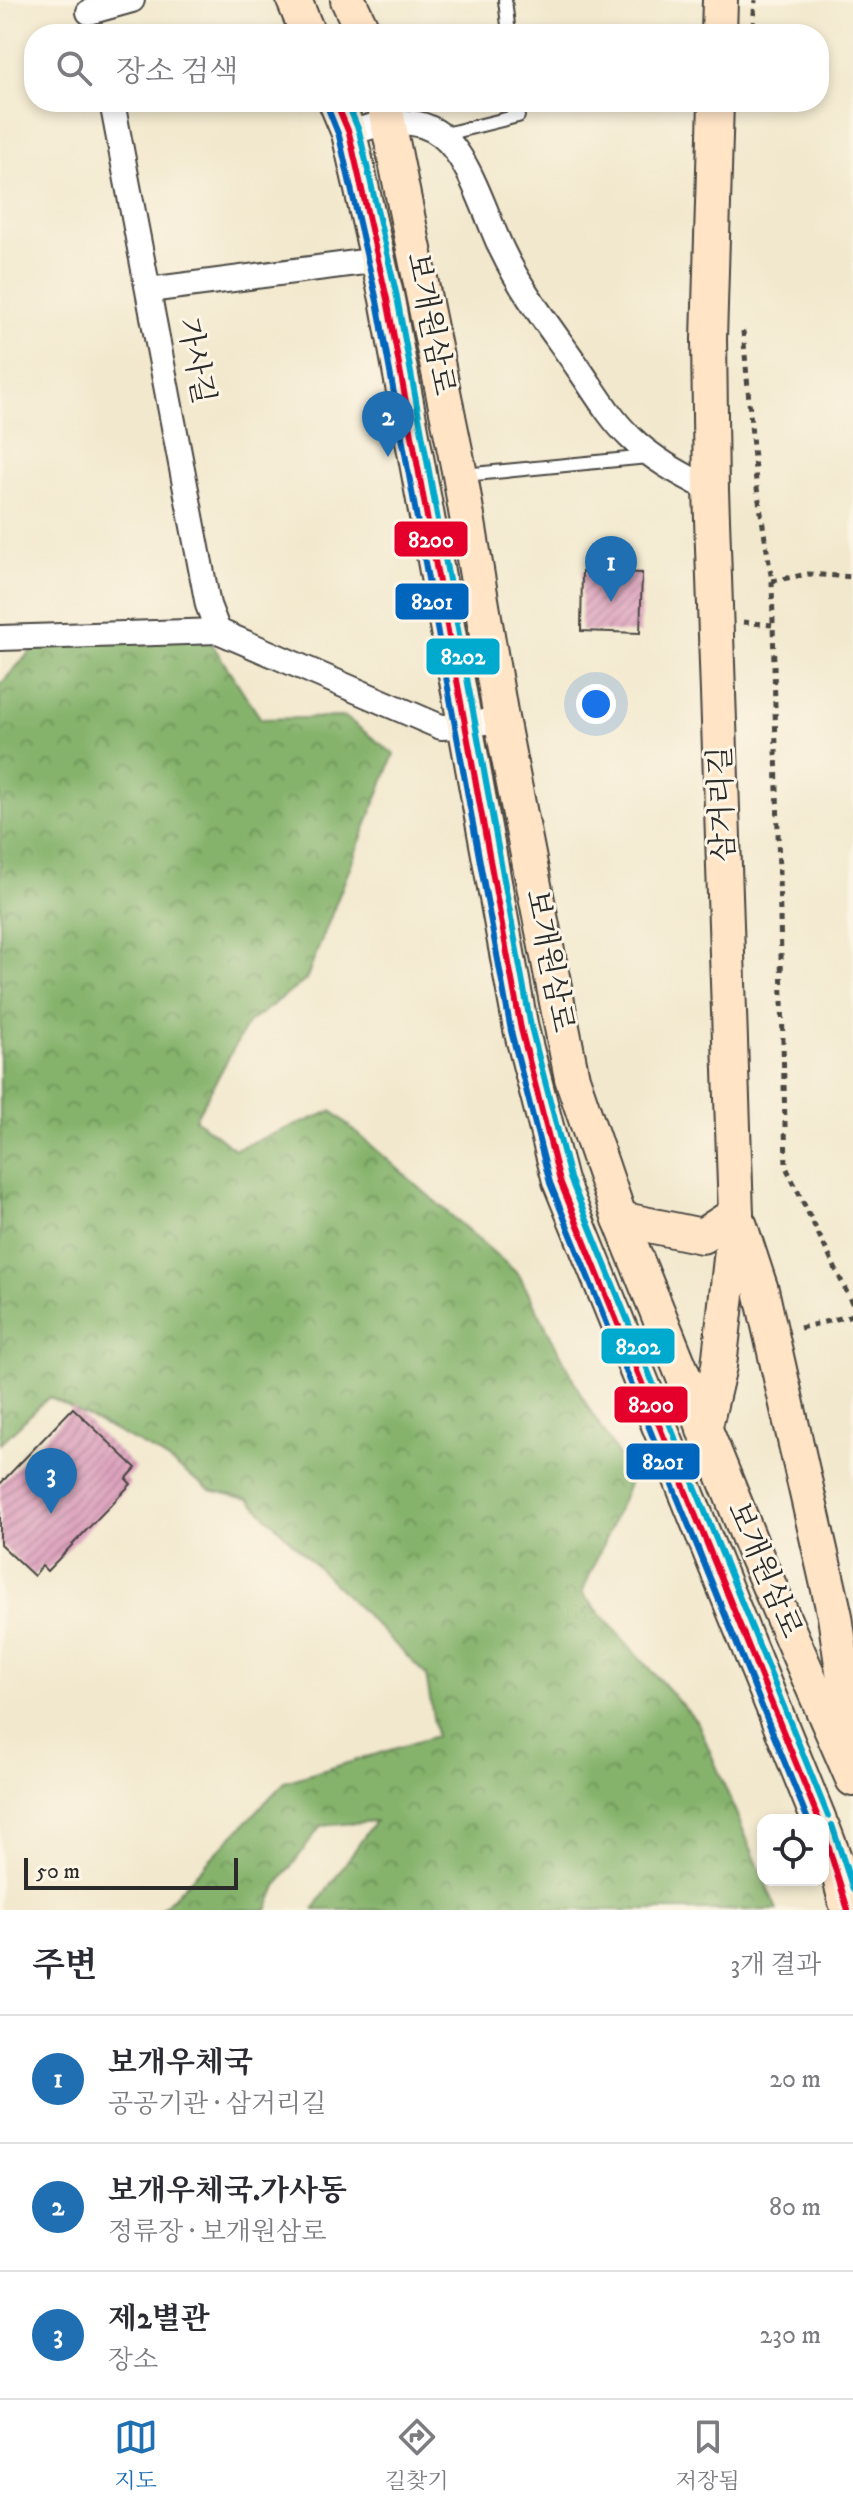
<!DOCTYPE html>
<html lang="ko">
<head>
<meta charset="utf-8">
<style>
	body { margin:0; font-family:"IM FELL DW Pica","Noto Serif KR",serif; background:#f2f2f3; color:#2b2b33 }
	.controls { position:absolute; right:24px; bottom:24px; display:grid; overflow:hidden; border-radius:16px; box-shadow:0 4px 12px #0003 }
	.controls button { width:72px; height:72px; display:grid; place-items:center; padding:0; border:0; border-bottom:2px solid #e1e1e2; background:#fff; color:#2b2b33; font:40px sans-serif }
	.scale { position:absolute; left:24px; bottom:20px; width:214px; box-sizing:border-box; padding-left:8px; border:4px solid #2b2b2b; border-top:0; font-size:22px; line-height:28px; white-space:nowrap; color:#2b2b2b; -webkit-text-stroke:6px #fcf5e5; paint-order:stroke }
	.you { position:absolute; left:596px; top:704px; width:28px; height:28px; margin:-20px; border:6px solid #fff; border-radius:50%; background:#1a73e8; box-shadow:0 0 0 12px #1a73e833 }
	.badge { display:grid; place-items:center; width:52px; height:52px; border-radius:50%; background:#1f6fb2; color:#fff; font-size:26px; font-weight:700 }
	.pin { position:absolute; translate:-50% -66px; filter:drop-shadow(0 2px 4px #0008) }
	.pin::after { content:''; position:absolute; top:42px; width:28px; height:24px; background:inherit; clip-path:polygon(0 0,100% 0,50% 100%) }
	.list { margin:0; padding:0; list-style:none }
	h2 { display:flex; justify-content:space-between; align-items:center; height:104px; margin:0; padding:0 32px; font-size:34px }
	h2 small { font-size:26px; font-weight:400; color:#7c7c81 }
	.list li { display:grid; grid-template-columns:52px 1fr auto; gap:24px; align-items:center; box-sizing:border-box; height:128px; padding:0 32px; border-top:2px solid #e1e1e2 }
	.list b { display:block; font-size:30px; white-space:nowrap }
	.list p { margin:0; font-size:26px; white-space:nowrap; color:#7c7c81 }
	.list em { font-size:26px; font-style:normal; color:#7c7c81 }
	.icon { flex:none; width:44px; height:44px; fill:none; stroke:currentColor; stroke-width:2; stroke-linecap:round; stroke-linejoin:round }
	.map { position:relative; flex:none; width:853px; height:1910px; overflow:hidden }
	.search { position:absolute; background:#fff; box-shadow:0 4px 12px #0003; left:24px; right:24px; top:24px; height:88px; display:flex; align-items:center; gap:20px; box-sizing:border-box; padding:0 28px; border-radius:32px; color:#7c7c81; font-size:30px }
	.sheet { height:488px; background:#fff }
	nav { display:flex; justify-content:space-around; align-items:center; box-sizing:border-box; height:112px; border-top:2px solid #e1e1e2; background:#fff; font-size:22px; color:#7c7c81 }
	nav a { display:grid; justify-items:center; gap:4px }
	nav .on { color:#1f6fb2 }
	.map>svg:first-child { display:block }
</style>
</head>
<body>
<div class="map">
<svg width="853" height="1910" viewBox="0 0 853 1910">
	<defs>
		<pattern id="forest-crowns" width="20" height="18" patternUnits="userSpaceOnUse" patternTransform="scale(2)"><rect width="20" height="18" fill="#85b36c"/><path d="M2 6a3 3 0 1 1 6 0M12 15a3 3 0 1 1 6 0" fill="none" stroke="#6d9259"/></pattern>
		<pattern id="building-hatch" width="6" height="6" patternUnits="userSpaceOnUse" patternTransform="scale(2)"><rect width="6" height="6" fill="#d895b7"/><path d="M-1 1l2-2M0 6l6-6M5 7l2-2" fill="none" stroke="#af7a95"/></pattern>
	</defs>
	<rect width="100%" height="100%" fill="#fcf5e5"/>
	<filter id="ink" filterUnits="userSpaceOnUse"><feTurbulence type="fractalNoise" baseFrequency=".0125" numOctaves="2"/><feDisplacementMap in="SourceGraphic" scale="16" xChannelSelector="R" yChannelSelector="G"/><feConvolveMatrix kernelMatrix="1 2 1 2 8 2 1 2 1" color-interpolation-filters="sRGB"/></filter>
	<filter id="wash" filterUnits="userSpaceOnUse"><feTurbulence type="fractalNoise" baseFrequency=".006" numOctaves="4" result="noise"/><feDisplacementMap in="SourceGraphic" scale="32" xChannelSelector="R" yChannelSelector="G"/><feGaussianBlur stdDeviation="1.8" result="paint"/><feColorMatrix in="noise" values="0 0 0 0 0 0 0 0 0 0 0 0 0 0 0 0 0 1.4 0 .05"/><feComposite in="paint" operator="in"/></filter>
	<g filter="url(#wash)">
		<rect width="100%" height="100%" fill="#f2e8cd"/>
		<path fill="url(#forest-crowns)" stroke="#586f4c" stroke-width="2" d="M204,632L261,719L345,717L394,754L306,980L247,1024L195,1119L235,1149L332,1111L519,1275L587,1405L632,1477L582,1593L698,1723L777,1910H313L375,1821L321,1826L277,1886L267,1910H161L285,1782L436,1736L426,1675L249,1499L210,1490L158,1453L49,1397L0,1444V685L41,640Z"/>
		<g id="blocks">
			<g fill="url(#building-hatch)">
				<path d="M582,571L642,573L640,633L581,631Z"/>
				<path d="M73,1408L136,1468L126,1479L131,1484L47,1571L42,1566L34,1576L0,1544V1484Z"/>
			</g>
		</g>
	</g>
	<g filter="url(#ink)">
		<use href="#blocks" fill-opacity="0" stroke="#494743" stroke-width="2"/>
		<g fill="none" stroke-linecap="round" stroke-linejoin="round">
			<defs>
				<g id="lane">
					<path d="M505,0L509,34"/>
					<path d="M441,135L518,116L517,102"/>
					<path d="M464,475L648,457"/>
				</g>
				<g id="street">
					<path d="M89,12L132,0"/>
					<path d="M112,102L208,605L218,631"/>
					<path d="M349,133C379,124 413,113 441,135C470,157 487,220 503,252C523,294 553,331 579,369C595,392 610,418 630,437C653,460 683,475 711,490"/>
					<path d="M149,290L379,260"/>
					<path d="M0,638L218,631L441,727L467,726L501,718"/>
				</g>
				<g id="secondary">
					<path d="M294,0L308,34"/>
					<path d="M348,0L364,34"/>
					<path d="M719,34L720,0"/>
					<path d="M336,102L349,133L387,299L521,1029L560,1181L819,1820"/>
					<path d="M384,102L460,475L501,718L572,1078L620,1219L754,1551L853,1779"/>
					<path d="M620,1219L702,1236L736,1214"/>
					<path d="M740,1226L761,1290L835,1616L853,1739"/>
					<path d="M704,1430L719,1366L736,1214L711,490L709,339L716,102"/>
					<path d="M823,1829L837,1866L848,1910"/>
				</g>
			</defs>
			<use href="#lane" stroke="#494743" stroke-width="16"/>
			<use href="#street" stroke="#494743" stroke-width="28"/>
			<use href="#secondary" stroke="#494743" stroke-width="38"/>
			<g stroke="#494743" stroke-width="5" stroke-dasharray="6 6" stroke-linecap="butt">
				<path d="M753,27L755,0"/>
				<path d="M743,331L756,482L772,581L786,1167L853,1305"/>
				<path d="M772,581L808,574L853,577"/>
				<path d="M743,622L772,625"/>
				<path d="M800,1328L853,1315"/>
			</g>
			<use href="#lane" stroke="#fff" stroke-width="12"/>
			<use href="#street" stroke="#fff" stroke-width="24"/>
			<use href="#secondary" stroke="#ffe4c6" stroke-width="34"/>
			<defs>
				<g id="bus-1">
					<path d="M336,102L349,133L387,299L521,1029L560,1181L819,1820"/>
					<path d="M823,1829L848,1910"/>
				</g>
				<path id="bus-2" d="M327,106L339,136L377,301L511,1031L550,1183L808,1820"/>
				<g id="bus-3">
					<path d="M347,102L359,131L397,297L531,1027L570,1178L828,1816"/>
					<path d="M832,1825L853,1889"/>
				</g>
			</defs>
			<use href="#bus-1" stroke="#fcf5e5" stroke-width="12"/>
			<use href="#bus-2" stroke="#fcf5e5" stroke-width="12"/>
			<use href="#bus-3" stroke="#fcf5e5" stroke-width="12"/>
			<use href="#bus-1" stroke="#e4002b" stroke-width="6"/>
			<use href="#bus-2" stroke="#0065bd" stroke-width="6"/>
			<use href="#bus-3" stroke="#00a9ce" stroke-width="6"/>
		</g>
	</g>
	<g text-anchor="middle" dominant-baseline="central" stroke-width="6" stroke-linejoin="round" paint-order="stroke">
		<g font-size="30" fill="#2b2b2b" stroke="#fcf5e5">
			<text transform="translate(430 324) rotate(79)">보개원삼로</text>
			<text transform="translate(195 361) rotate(79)">가사길</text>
			<text transform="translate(723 804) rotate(-92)">삼거리길</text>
			<text transform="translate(549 961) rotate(79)">보개원삼로</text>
			<text transform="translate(764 1570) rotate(67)">보개원삼로</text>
		</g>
	</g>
	<g stroke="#fcf5e5" stroke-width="3">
		<rect x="393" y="520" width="76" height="38" rx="8" fill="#e4002b"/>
		<rect x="394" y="582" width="76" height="39" rx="8" fill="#0065bd"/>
		<rect x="425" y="637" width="76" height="39" rx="8" fill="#00a9ce"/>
		<rect x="600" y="1327" width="76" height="38" rx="8" fill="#00a9ce"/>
		<rect x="613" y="1385" width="76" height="39" rx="8" fill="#e4002b"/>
		<rect x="625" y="1442" width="76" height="39" rx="8" fill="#0065bd"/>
	</g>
	<g font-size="22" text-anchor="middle" font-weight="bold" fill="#fff">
		<text x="431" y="547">8200</text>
		<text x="432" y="609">8201</text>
		<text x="463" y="664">8202</text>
		<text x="638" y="1354">8202</text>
		<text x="651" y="1412">8200</text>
		<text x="663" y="1469">8201</text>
	</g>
</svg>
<div class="controls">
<button><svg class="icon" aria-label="locate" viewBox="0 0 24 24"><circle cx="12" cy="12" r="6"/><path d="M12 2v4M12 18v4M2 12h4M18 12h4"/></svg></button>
</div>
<div class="scale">50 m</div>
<div class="you"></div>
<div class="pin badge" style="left:611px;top:602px">1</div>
<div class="pin badge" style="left:388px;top:457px">2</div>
<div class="pin badge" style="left:51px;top:1514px">3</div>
<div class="search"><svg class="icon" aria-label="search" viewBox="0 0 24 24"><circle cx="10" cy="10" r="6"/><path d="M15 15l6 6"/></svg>장소 검색</div>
</div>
<section class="sheet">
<h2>주변<small>3개 결과</small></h2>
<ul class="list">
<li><span class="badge">1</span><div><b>보개우체국</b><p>공공기관 · 삼거리길</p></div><em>20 m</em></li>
<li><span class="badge">2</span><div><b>보개우체국.가사동</b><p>정류장 · 보개원삼로</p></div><em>80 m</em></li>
<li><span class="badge">3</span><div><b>제2별관</b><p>장소</p></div><em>230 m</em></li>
</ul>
</section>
<nav>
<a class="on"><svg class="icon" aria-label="map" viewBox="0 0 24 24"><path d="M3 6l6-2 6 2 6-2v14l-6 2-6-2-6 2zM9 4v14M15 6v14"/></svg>지도</a>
<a><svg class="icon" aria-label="directions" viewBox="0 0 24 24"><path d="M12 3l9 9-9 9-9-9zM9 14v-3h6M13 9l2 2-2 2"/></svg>길찾기</a>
<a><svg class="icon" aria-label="saved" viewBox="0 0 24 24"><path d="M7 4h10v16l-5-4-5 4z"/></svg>저장됨</a>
</nav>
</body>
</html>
